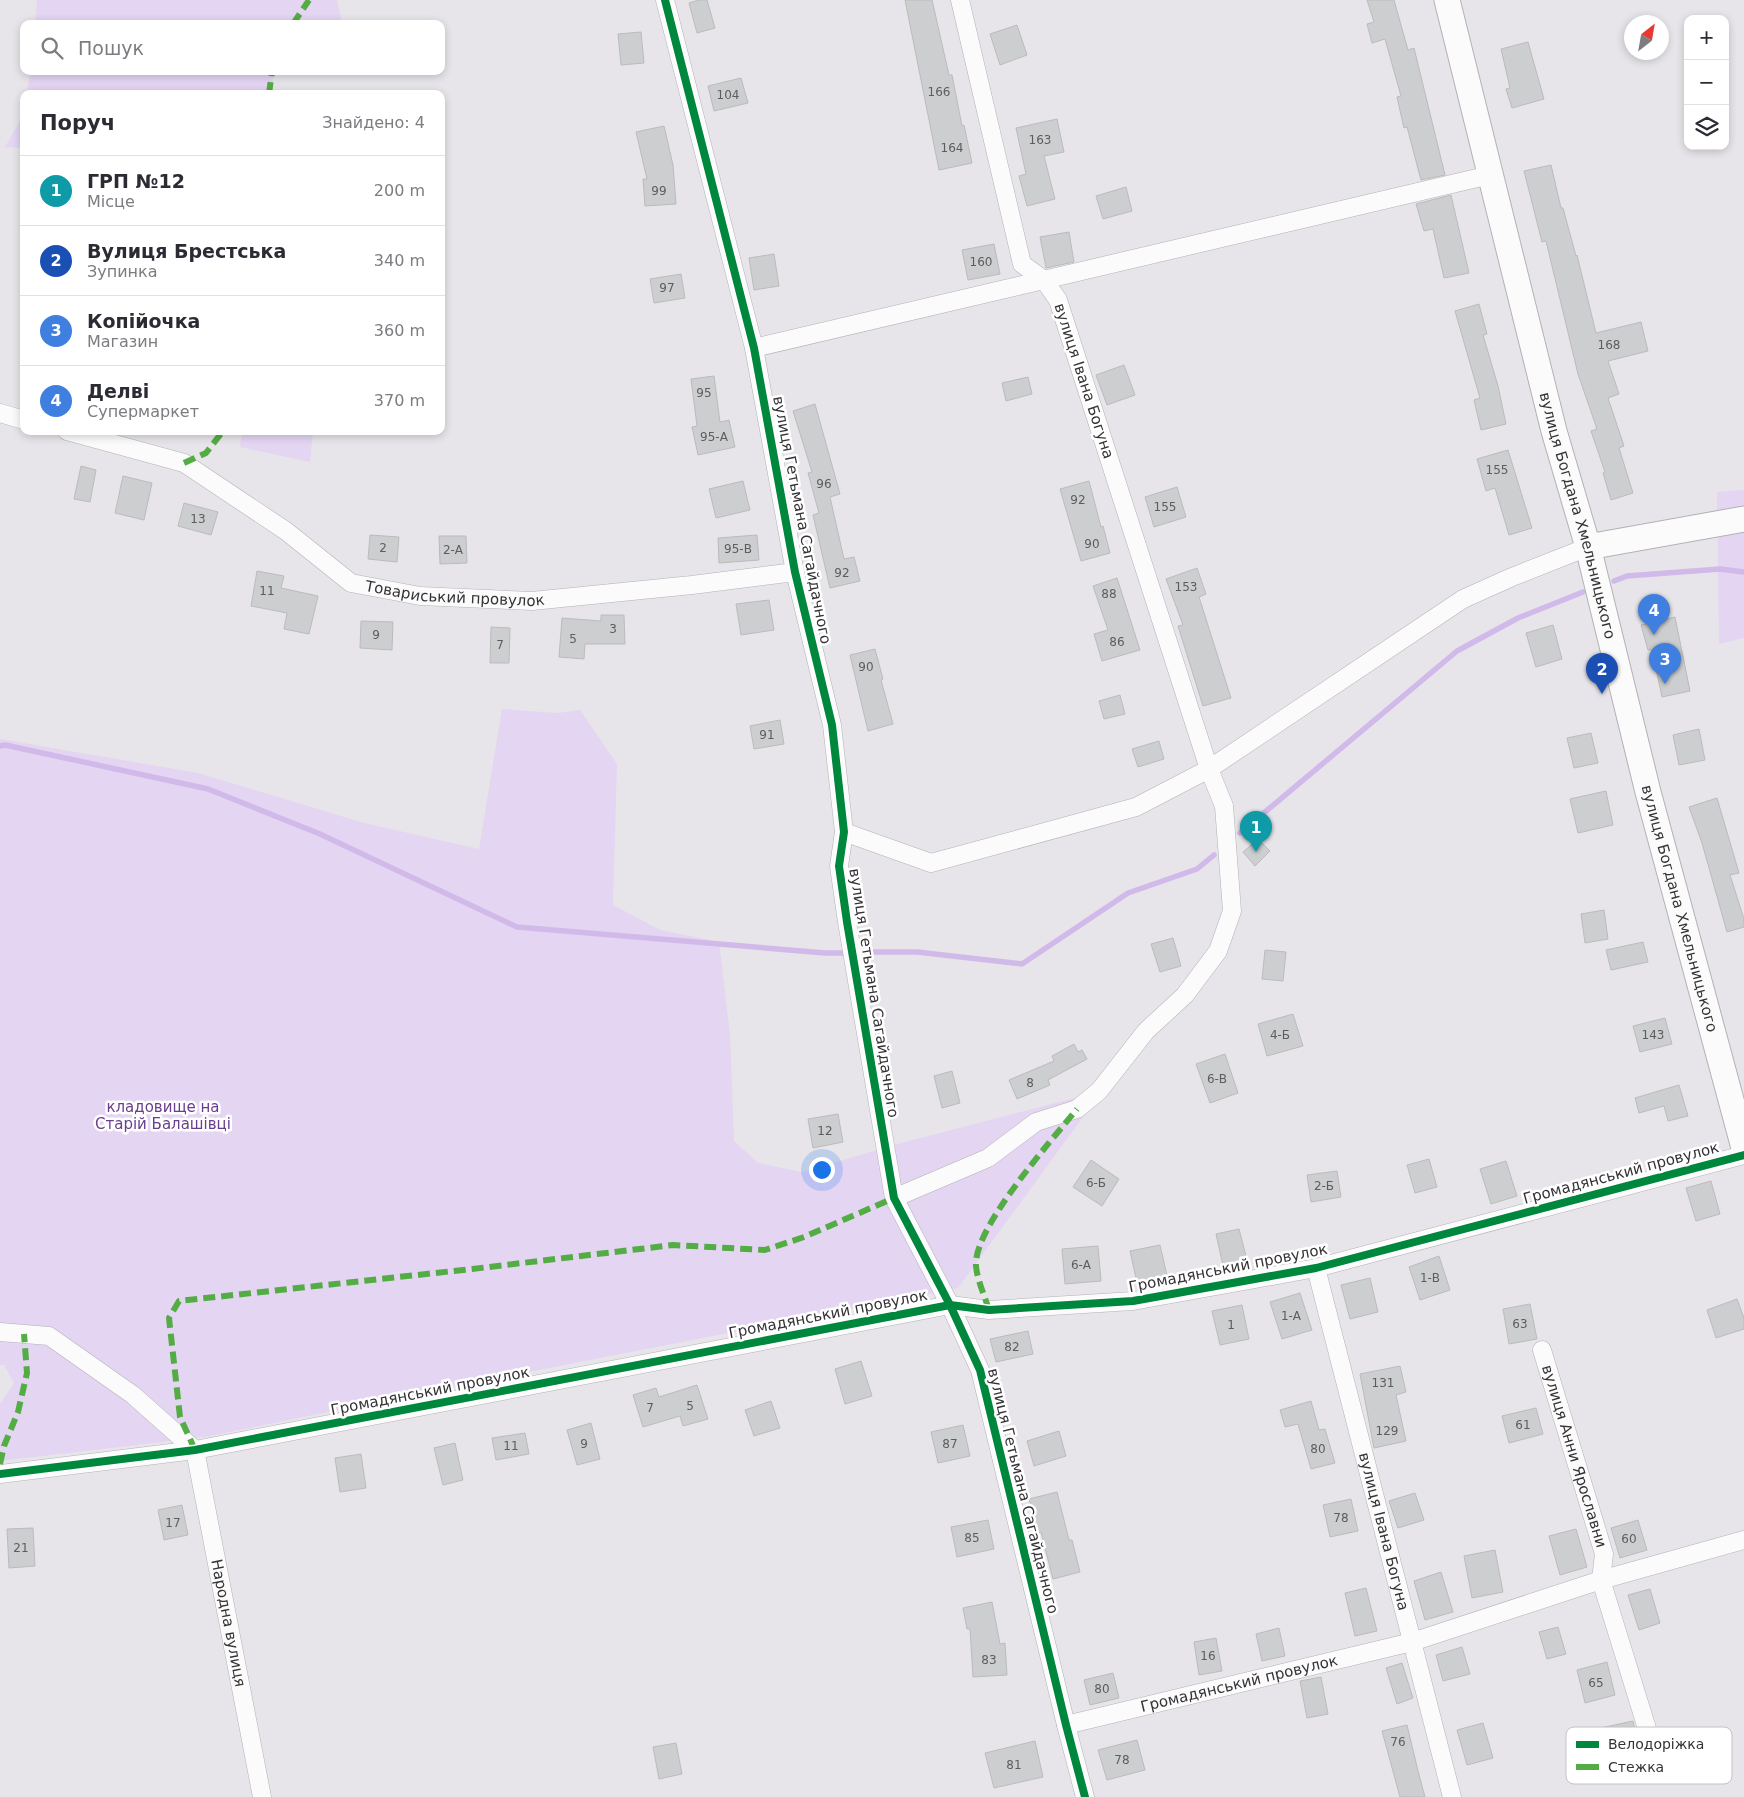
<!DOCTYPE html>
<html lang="uk">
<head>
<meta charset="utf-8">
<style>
	body { margin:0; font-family:"DejaVu Sans",sans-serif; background:#f7f7f7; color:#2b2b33 }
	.controls { position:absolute; right:15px; top:15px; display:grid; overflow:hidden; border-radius:10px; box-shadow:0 2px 8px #0003 }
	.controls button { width:45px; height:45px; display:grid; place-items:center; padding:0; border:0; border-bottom:1px solid #e1e1e2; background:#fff; color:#2b2b33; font:25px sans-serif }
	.compass { position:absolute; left:1624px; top:15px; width:45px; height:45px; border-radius:50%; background:#fff; box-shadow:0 2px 8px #0003; rotate:31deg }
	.you { position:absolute; left:821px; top:1169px; width:18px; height:18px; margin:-12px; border:4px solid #fff; border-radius:50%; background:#1a73e8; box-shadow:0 0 0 8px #1a73e833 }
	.badge { display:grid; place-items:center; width:32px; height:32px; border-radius:50%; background:#b45309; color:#fff; font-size:16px; font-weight:700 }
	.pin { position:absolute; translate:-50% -41px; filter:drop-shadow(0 1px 2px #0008) }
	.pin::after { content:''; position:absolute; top:26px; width:18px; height:15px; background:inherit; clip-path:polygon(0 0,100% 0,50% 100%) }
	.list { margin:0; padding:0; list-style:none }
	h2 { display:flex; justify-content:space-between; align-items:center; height:65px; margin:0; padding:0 20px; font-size:21px }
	h2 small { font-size:16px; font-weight:400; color:#7c7c81 }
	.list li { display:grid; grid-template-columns:32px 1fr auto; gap:15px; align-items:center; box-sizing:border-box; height:70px; padding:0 20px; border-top:1px solid #e1e1e2 }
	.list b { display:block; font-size:19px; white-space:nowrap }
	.list p { margin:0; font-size:16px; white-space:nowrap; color:#7c7c81 }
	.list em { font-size:16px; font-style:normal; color:#7c7c81 }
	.icon { flex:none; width:28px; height:28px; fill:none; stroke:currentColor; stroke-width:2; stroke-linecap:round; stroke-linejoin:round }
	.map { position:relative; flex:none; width:1744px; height:1797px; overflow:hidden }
	.search { position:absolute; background:#fff; box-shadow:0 2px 8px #0003; left:20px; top:20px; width:425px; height:55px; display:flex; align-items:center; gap:12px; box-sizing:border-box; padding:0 18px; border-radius:10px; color:#7c7c81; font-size:19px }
	.panel { position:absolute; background:#fff; box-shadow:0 2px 8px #0003; left:20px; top:90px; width:425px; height:345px; border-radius:10px }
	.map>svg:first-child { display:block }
</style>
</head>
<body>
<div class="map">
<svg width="1744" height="1797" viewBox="0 0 1744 1797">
	<rect width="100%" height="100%" fill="#e7e5e9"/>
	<g fill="#e4d5f3">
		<path d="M37,0H337L342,24H35Z"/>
		<path d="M30,71H273L272,94H27Z"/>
		<path d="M24,114V148L5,147Z"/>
		<path d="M242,431H313L310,462L240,447Z"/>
		<path d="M1744,490V638L1719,644L1717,492Z"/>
		<path d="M502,709L558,713L580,710L617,764L613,905L660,930L719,942L730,1034L734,1141L758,1163L802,1172L905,1142L1102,1091L958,1288L446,1388L205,1437L0,1461V1404L14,1383L4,1365H0V739L198,773L364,823L479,849Z"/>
	</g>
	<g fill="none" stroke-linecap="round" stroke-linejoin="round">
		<g stroke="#d1b9ea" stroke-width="5.5">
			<path d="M1614,581L1627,576L1720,569L1744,572"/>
			<path d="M0,746L5,745L208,789L320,834L517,927L825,953H843"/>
			<path d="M1240,833L1457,651L1518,618L1583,592"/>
			<path d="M873,952H917L1022,964L1128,893L1197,869L1214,855"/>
		</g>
	</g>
	<g fill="#cdcecf" stroke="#bbbbbc">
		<path d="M699,0H707L715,28L697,33L689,3Z"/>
		<path d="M905,0H932L949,75H952L962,126L964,125L972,163L939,170Z"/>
		<path d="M1367,0H1394L1408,50L1414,48L1445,175L1421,180L1407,127L1404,128L1397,97L1401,96L1385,39L1372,43L1367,24L1374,22Z"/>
		<path d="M1017,25L1027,55L1000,65L990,34Z"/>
		<path d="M641,32L644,63L621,65L618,34Z"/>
		<path d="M1528,42L1544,99L1512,108L1506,89L1510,88L1501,49Z"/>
		<path d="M741,78L748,103L714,111L708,86Z"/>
		<path d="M1057,119L1064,152L1044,156L1055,199L1027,206L1019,176L1026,174L1016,128Z"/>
		<path d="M664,126L673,165L676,204L645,206L643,179H647L636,132Z"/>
		<path d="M1551,165L1561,208H1563L1576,256L1577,255L1596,333L1641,322L1648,351L1608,361L1619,394L1608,398L1624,446L1619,448L1633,493L1611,500L1603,473L1605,472L1591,431L1597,429L1578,374L1546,241L1542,242L1524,171Z"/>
		<path d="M1126,187L1132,211L1103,219L1096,196Z"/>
		<path d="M1451,195L1469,273L1444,278L1433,229L1424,231L1416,204Z"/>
		<path d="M1069,232L1074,262L1046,268L1040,237Z"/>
		<path d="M994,244L1000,274L968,280L962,250Z"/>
		<path d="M774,254L779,286L754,290L749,258Z"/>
		<path d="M681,274L685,298L654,303L650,279Z"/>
		<path d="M1479,304L1487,334L1483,335L1498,386L1506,424L1481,430L1474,400L1480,398L1455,311Z"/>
		<path d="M1124,365L1135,395L1107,405L1096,375Z"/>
		<path d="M714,376L720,422L729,420L735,447L698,455L692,427L697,426L691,379Z"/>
		<path d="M1028,377L1032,394L1006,401L1002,383Z"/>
		<path d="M815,404L840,494L830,497L844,559L854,557L860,581L830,588L813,515L819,513L808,473L812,472L793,411Z"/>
		<path d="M1508,450L1532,528L1509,535L1495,488L1486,491L1477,459Z"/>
		<path d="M81,466L96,470L90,502L74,499Z"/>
		<path d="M123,476L152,483L144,520L115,513Z"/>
		<path d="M743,481L750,510L716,518L709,489Z"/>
		<path d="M1089,481L1101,527L1103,526L1110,553L1081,561L1060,489Z"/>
		<path d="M1177,487L1186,517L1154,527L1145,497Z"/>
		<path d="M184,503L218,512L211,535L178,526Z"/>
		<path d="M370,535L399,537L397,562L368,559Z"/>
		<path d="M757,535L759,560L719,563L718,538Z"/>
		<path d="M439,536H466L467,563L440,564Z"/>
		<path d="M1197,568L1206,594L1199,597L1231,698L1203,706L1178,626L1183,625L1166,579Z"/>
		<path d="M257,571L284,576L281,588L318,596L309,634L284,629L287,613L251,606Z"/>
		<path d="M1117,578L1140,650L1102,661L1094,634L1108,630L1093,586Z"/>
		<path d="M769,600L774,630L741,635L736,604Z"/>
		<path d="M601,615H624L625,644H585L584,659L559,657L562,618L601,621Z"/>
		<path d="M1675,617L1690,691L1662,697L1652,650H1648L1641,625Z"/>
		<path d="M361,621L393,622L392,650L360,648Z"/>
		<path d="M1553,625L1562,659L1536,667L1526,633Z"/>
		<path d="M491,627L510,628L509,663H490Z"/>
		<path d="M875,649L883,679L881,680L893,724L868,731L850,655Z"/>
		<path d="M1120,695L1125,714L1104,719L1099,701Z"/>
		<path d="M780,720L784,744L754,749L750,726Z"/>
		<path d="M1699,729L1705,760L1679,765L1673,735Z"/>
		<path d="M1591,733L1598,763L1574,768L1567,738Z"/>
		<path d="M1159,741L1164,759L1138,767L1132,749Z"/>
		<path d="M1606,791L1613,825L1578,833L1570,799Z"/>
		<path d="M1717,798L1739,873L1730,875L1744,919V927L1727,932L1702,843L1689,807Z"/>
		<path d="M1258,839L1270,851L1255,866L1243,852Z"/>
		<path d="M1604,910L1608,939L1585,943L1581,914Z"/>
		<path d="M1173,938L1181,966L1160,972L1151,944Z"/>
		<path d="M1643,942L1648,962L1611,970L1606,950Z"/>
		<path d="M1265,950L1286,952L1283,981L1262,979Z"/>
		<path d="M1293,1014L1303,1046L1267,1056L1258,1024Z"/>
		<path d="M1665,1018L1672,1044L1640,1052L1633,1026Z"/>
		<path d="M1074,1044L1078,1052L1082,1050L1087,1059L1048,1080L1050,1085L1017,1099L1009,1080L1054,1061L1052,1056Z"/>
		<path d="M1225,1054L1238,1093L1210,1103L1196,1064Z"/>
		<path d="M952,1071L960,1103L942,1108L934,1076Z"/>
		<path d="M1679,1085L1688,1116L1668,1121L1664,1106L1639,1113L1635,1098Z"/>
		<path d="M838,1114L843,1142L813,1148L808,1119Z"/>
		<path d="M1429,1159L1437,1187L1415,1193L1407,1165Z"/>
		<path d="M1091,1160L1119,1179L1102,1206L1073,1187Z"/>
		<path d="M1506,1161L1517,1196L1491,1204L1480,1169Z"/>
		<path d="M1337,1171L1341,1197L1311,1202L1307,1175Z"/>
		<path d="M1711,1181L1720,1214L1696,1221L1686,1188Z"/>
		<path d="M1239,1229L1248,1264L1224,1270L1216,1234Z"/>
		<path d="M1160,1245L1168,1280L1138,1287L1130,1251Z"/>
		<path d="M1098,1246L1101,1281L1065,1284L1062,1249Z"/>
		<path d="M1439,1256L1450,1290L1420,1300L1409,1267Z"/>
		<path d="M1370,1278L1378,1312L1350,1319L1341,1285Z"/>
		<path d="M1300,1293L1312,1330L1282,1339L1270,1302Z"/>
		<path d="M1737,1299L1744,1318V1329L1716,1338L1707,1310Z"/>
		<path d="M1530,1304L1537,1339L1509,1344L1503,1309Z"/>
		<path d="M1242,1305L1249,1339L1220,1345L1212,1311Z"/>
		<path d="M1028,1331L1033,1354L996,1362L990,1339Z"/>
		<path d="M861,1361L872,1396L845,1404L835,1369Z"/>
		<path d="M1400,1366L1406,1392L1396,1395L1406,1441L1374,1448L1360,1374Z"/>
		<path d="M697,1385L708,1419L683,1426L680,1416L643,1427L633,1395L656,1388L659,1397Z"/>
		<path d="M771,1401L780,1428L754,1436L745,1410Z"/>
		<path d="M1311,1401L1319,1430L1325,1429L1335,1463L1311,1469L1298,1424L1285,1427L1280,1410Z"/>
		<path d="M1536,1408L1543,1434L1509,1443L1502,1416Z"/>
		<path d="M591,1423L600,1459L577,1465L567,1430Z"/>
		<path d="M963,1425L970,1456L938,1463L931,1432Z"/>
		<path d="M1059,1431L1066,1456L1034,1466L1027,1441Z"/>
		<path d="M525,1433L529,1454L496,1460L492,1438Z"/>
		<path d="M455,1443L463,1480L443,1485L434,1448Z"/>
		<path d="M361,1454L366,1488L340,1492L335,1458Z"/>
		<path d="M1057,1492L1069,1540H1072L1080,1572L1053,1579L1041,1532L1038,1533L1029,1499Z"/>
		<path d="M1415,1493L1424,1520L1398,1528L1389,1501Z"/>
		<path d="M1351,1499L1358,1531L1330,1537L1323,1505Z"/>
		<path d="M182,1505L188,1535L164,1540L158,1510Z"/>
		<path d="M988,1520L994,1549L957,1557L951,1527Z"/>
		<path d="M1638,1520L1647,1550L1620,1558L1611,1528Z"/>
		<path d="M33,1528L35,1566L9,1568L7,1529Z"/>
		<path d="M1576,1529L1587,1567L1560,1575L1549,1536Z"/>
		<path d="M1495,1550L1503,1592L1472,1598L1464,1556Z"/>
		<path d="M1441,1572L1453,1612L1425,1620L1414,1581Z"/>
		<path d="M1366,1588L1377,1631L1355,1636L1345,1593Z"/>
		<path d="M1650,1589L1660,1623L1639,1630L1628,1595Z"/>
		<path d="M992,1602L1000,1644L1005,1643L1007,1675L973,1677L970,1629H967L963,1608Z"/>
		<path d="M1558,1627L1566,1654L1547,1659L1539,1632Z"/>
		<path d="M1279,1628L1285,1656L1262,1661L1256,1634Z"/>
		<path d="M1216,1638L1222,1671L1199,1675L1194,1642Z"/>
		<path d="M1462,1647L1470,1674L1443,1681L1436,1655Z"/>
		<path d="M1607,1662L1615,1695L1585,1703L1577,1670Z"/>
		<path d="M1402,1663L1413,1698L1397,1704L1386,1668Z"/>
		<path d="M1113,1673L1119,1698L1090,1705L1084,1680Z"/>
		<path d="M1321,1677L1328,1714L1307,1718L1300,1681Z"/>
		<path d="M1633,1721L1639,1749L1602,1756L1596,1729Z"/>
		<path d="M1483,1723L1493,1758L1467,1765L1457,1730Z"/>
		<path d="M1407,1725L1418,1771L1425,1797H1400L1382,1731Z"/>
		<path d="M1137,1740L1145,1770L1107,1780L1098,1750Z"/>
		<path d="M1035,1741L1043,1777L994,1788L985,1753Z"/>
		<path d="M676,1743L682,1774L659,1779L653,1747Z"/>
	</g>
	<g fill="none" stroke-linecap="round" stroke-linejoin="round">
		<defs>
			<g id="street">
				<path d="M665,0L754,348L795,572L832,725L844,832L839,866L847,922L894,1198L950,1305L980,1370L1066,1725L1085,1797"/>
				<path d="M754,348L1490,175"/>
				<path d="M0,413L24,420"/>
				<path id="s1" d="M67,431L184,463L286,531L351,583L420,596L532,601L692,585L795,572"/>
				<path d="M844,832L931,863L1136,807L1209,769L1463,599L1512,577L1588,547"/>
				<path d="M894,1198L988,1158L1036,1122L1077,1109L1099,1091L1146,1031L1185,995L1218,951L1232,911L1224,806L1209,769L1058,300L1044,280L1022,264L960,0"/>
				<path id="s2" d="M1316,1268L1452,1797"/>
				<path id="s3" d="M0,1332L49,1336L133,1395L195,1450L262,1797"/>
				<path id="s4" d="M1542,1350L1604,1554L1601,1580L1649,1735"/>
				<path d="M0,1474L195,1450L950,1305L989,1310L1133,1301L1316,1268L1744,1155"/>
				<path id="s5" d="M1066,1725L1412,1642L1601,1580L1744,1540"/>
			</g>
			<g id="secondary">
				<path id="s6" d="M1447,0L1554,431L1588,547L1648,792L1744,1148"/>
				<path d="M1588,547L1744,519"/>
			</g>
		</defs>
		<use href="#street" stroke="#b3b1b5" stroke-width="19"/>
		<use href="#secondary" stroke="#b3b1b5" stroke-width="27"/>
		<use href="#street" stroke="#fbfbfc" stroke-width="18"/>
		<use href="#secondary" stroke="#fbfbfc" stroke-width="25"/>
		<g stroke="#54ac45" stroke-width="6" stroke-dasharray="12 6" stroke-linecap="butt">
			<path d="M293,24L309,0"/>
			<path d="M269,94L272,71"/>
			<path d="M184,463L206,453L223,431"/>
			<path d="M989,1310C985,1297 977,1279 976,1266C973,1228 1052,1140 1077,1109"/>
			<path d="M195,1450L180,1417L169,1318L179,1301L472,1269L673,1245L765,1250L804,1237L894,1198"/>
			<path d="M0,1464L4,1446L18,1412L27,1373L24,1334"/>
		</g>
		<defs>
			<g id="cycleway">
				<path d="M665,0L754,348L795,572L832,725L844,832L839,866L847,922L894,1198L950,1305L980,1370L1066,1725L1085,1797"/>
				<path d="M0,1474L195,1450L950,1305L989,1310L1133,1301L1316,1268L1744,1155"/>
			</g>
		</defs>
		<use href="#cycleway" stroke="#fff" stroke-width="11"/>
		<use href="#cycleway" stroke="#00873e" stroke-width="8"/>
	</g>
	<g text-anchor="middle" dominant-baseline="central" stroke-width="5" stroke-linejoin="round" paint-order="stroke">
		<g font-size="12" fill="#5d5c5e">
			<text x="939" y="92">166</text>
			<text x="728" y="95">104</text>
			<text x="1040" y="140">163</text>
			<text x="952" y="148">164</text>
			<text x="659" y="191">99</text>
			<text x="981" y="262">160</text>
			<text x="667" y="288">97</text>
			<text x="1609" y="345">168</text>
			<text x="704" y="393">95</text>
			<text x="714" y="437">95-А</text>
			<text x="1497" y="470">155</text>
			<text x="824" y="484">96</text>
			<text x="1078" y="500">92</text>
			<text x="1165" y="507">155</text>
			<text x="198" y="519">13</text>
			<text x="1092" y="544">90</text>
			<text x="383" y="548">2</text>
			<text x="738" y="549">95-В</text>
			<text x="453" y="550">2-А</text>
			<text x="842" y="573">92</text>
			<text x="1186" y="587">153</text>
			<text x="267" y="591">11</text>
			<text x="1109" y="594">88</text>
			<text x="613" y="629">3</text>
			<text x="376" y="635">9</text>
			<text x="573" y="639">5</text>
			<text x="1117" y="642">86</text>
			<text x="500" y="645">7</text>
			<text x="866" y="667">90</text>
			<text x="767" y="735">91</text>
			<text x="1280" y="1035">4-Б</text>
			<text x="1653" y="1035">143</text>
			<text x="1217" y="1079">6-В</text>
			<text x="1030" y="1083">8</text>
			<text x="825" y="1131">12</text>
			<text x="1096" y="1183">6-Б</text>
			<text x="1324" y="1186">2-Б</text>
			<text x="1081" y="1265">6-А</text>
			<text x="1430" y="1278">1-В</text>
			<text x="1291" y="1316">1-А</text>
			<text x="1520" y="1324">63</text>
			<text x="1231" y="1325">1</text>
			<text x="1012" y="1347">82</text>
			<text x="1383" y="1383">131</text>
			<text x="690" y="1406">5</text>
			<text x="650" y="1408">7</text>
			<text x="1523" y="1425">61</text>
			<text x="1387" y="1431">129</text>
			<text x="584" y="1444">9</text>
			<text x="950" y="1444">87</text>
			<text x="511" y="1446">11</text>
			<text x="1318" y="1449">80</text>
			<text x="1341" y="1518">78</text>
			<text x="173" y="1523">17</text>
			<text x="972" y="1538">85</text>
			<text x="1629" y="1539">60</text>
			<text x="21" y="1548">21</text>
			<text x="1208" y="1656">16</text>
			<text x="989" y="1660">83</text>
			<text x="1596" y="1683">65</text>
			<text x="1102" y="1689">80</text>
			<text x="1398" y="1742">76</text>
			<text x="1122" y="1760">78</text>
			<text x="1014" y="1765">81</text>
		</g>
		<g font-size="15" fill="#343235" stroke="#fff">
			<text transform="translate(1084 381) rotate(72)">вулиця Івана Богуна</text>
			<text stroke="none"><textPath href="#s6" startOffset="532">вулиця Богдана Хмельницького</textPath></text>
			<text transform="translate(802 520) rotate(79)">вулиця Гетьмана Сагайдачного</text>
			<text stroke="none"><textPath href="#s1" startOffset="432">Товариський провулок</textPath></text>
			<text stroke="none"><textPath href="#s6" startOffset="938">вулиця Богдана Хмельницького</textPath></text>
			<text transform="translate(874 993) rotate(81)">вулиця Гетьмана Сагайдачного</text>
			<text transform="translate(1621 1173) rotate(-15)">Громадянський провулок</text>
			<text transform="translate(1228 1268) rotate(-11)">Громадянський провулок</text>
			<text transform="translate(828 1314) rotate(-11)">Громадянський провулок</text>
			<text transform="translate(430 1391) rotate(-11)">Громадянський провулок</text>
			<text stroke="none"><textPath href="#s4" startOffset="111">вулиця Анни Ярославни</textPath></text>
			<text transform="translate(1023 1491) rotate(76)">вулиця Гетьмана Сагайдачного</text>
			<text stroke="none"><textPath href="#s2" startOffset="272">вулиця Івана Богуна</textPath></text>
			<text stroke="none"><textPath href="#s3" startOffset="411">Народна вулиця</textPath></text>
			<text stroke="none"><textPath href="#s5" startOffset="178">Громадянський провулок</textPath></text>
		</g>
		<g font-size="15" fill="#693e8e" stroke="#fff">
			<text x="163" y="1107">кладовище на<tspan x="163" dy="17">Старій Балашівці</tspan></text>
		</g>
	</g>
	<rect x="1566" y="1727" width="166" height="57" rx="8" fill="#fff" stroke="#c2c2c2" stroke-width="1"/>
	<rect x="1576" y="1741" width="23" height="7" fill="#00873e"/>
	<rect x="1576" y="1764" width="23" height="6" fill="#54ac45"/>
	<g font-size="14" fill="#343235">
		<text x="1608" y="1749">Велодоріжка</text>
		<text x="1608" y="1772">Стежка</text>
	</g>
</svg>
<div class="controls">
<button>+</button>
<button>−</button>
<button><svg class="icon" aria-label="layers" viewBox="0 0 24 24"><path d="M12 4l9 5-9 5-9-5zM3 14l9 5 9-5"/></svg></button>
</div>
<svg class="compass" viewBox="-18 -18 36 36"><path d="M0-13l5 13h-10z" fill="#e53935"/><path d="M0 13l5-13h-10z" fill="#7c7c81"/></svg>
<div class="you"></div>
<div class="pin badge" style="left:1256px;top:852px;background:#0f9aa8">1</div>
<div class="pin badge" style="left:1602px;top:694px;background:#1a4fb4">2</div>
<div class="pin badge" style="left:1665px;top:684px;background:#3f7fe0">3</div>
<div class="pin badge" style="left:1654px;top:635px;background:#3f7fe0">4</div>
<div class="search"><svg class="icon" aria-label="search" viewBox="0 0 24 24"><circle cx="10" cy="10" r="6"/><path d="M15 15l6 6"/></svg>Пошук</div>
<section class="panel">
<h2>Поруч<small>Знайдено: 4</small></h2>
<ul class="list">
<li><span class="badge" style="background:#0f9aa8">1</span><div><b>ГРП №12</b><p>Місце</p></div><em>200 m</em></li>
<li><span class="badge" style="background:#1a4fb4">2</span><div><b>Вулиця Брестська</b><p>Зупинка</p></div><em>340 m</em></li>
<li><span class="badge" style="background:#3f7fe0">3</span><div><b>Копійочка</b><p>Магазин</p></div><em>360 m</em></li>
<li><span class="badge" style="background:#3f7fe0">4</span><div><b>Делві</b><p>Супермаркет</p></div><em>370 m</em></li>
</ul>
</section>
</div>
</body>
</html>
